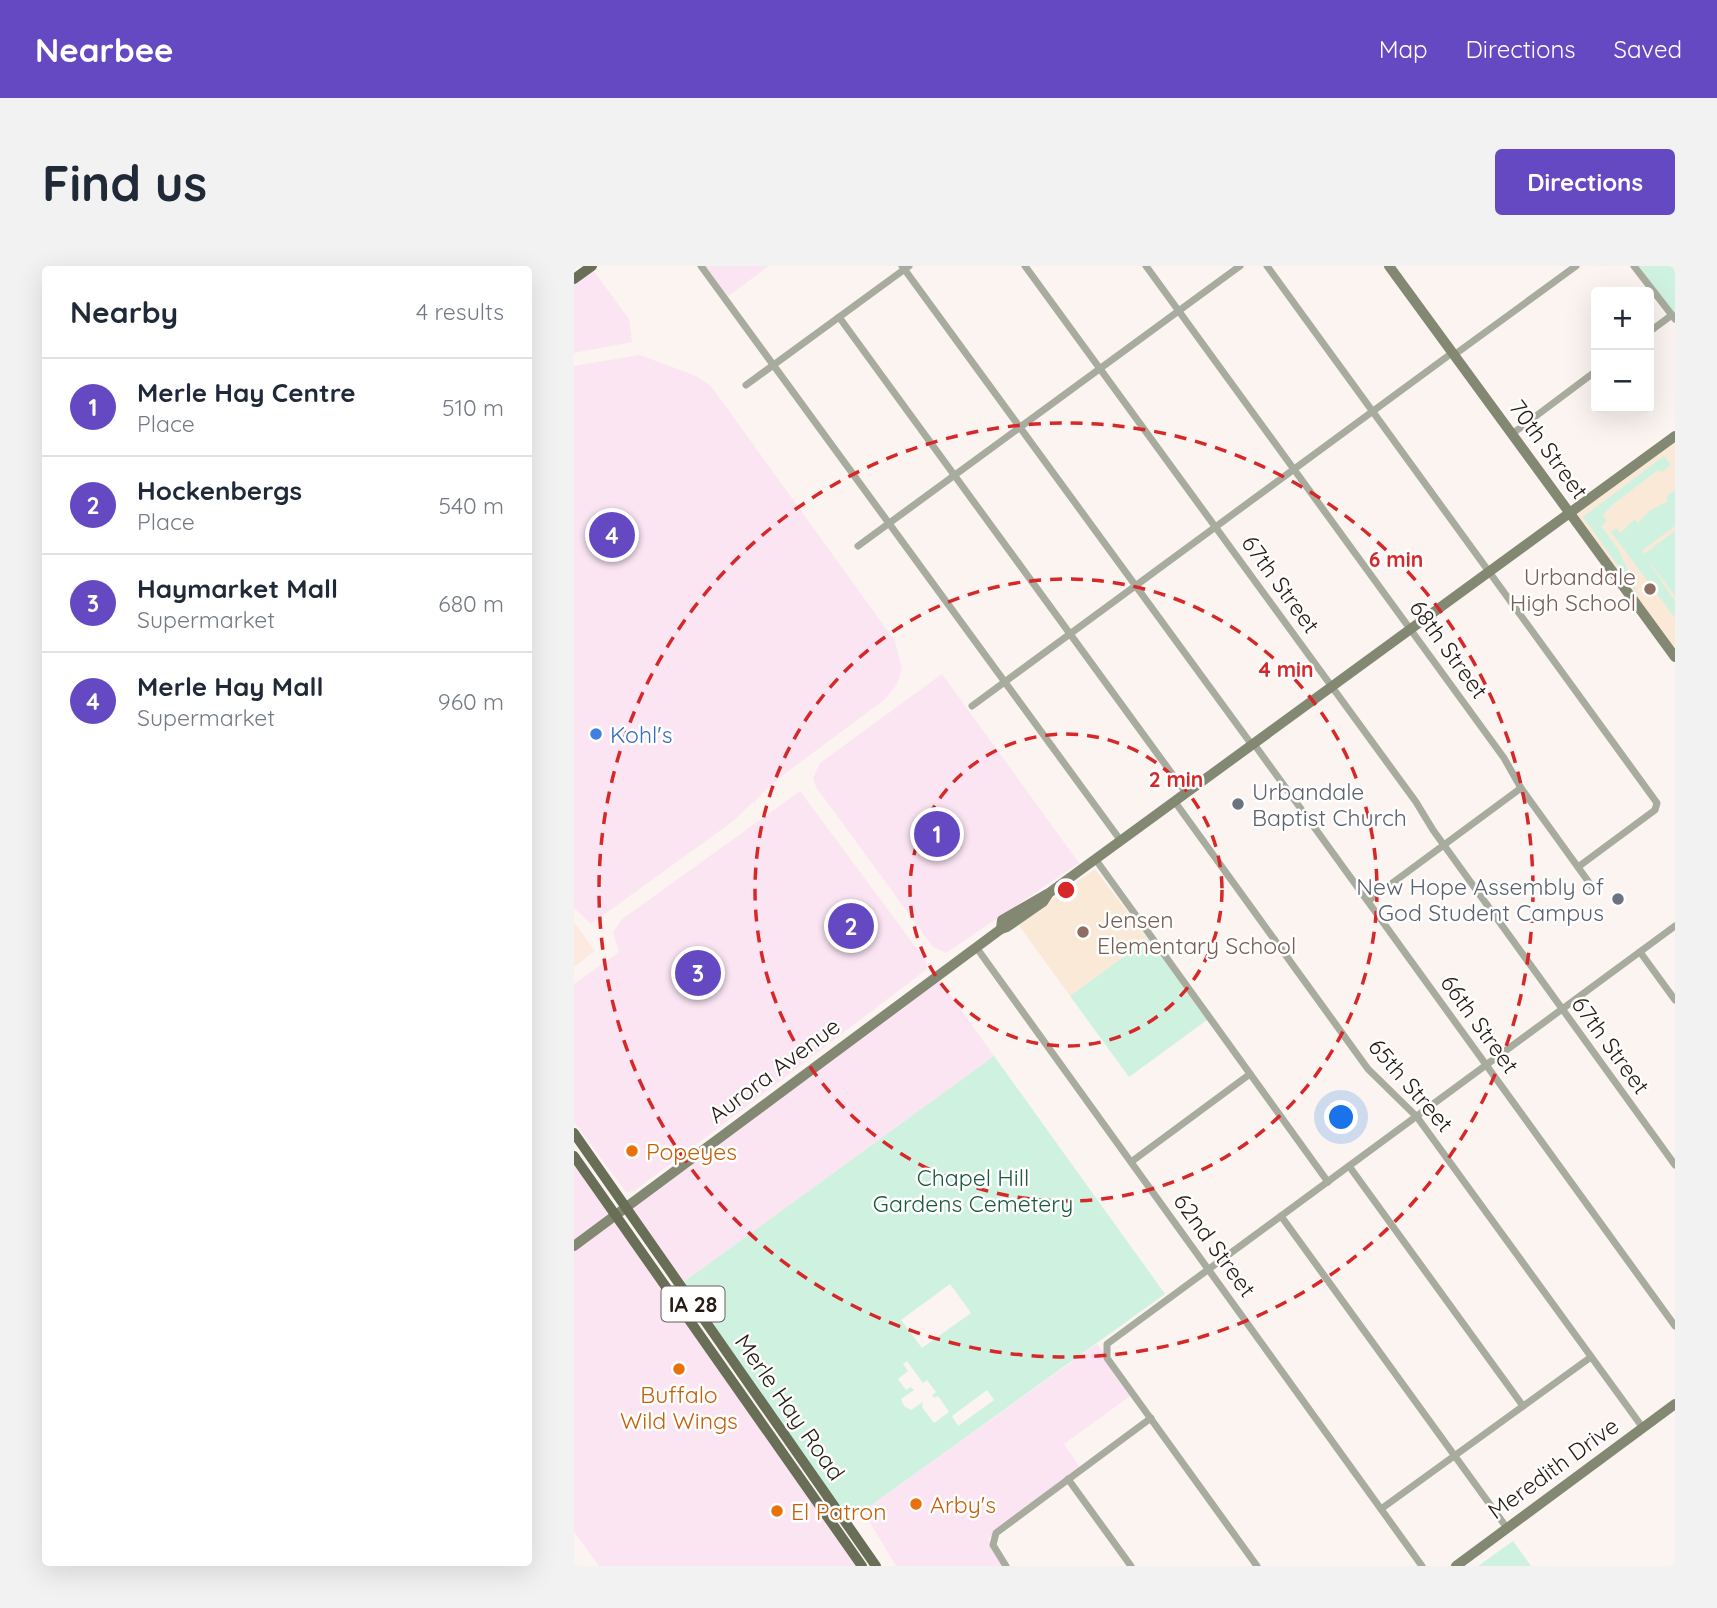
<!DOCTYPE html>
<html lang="en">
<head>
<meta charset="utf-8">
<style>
	body { margin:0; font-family:Quicksand,sans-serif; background:#f2f2f3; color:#1f2937 }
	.controls { position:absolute; right:21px; top:21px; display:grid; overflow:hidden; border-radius:7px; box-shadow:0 7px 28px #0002 }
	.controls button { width:63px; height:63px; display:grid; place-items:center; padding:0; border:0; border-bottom:2px solid #e0e1e3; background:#fff; color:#1f2937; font:35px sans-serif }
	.you { position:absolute; left:768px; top:852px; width:24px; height:24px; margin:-18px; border:5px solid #fff; border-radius:50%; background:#1a73e8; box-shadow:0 0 0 10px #1a73e833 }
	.badge { display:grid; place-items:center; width:46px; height:46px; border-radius:50%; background:#6449c2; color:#fff; font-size:23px; font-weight:700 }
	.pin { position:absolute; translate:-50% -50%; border:4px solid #fff; box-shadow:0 2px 7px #0006 }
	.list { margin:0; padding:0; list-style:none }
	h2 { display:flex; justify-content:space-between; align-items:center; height:91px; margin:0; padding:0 28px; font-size:30px }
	h2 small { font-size:23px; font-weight:400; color:#747a83 }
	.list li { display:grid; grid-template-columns:46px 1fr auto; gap:21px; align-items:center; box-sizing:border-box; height:98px; padding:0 28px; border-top:2px solid #e0e1e3 }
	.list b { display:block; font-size:26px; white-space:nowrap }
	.list p { margin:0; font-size:23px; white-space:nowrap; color:#747a83 }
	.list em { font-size:23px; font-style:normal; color:#747a83 }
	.map { position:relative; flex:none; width:1101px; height:1300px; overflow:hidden; border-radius:7px }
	header { display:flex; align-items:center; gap:42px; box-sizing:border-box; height:98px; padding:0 35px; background:#6449c2; color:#fff }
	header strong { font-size:33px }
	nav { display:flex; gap:38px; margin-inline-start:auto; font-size:24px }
	.intro { display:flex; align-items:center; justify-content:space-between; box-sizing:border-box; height:168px; padding:0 42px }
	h1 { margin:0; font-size:49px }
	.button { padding:18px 32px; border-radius:7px; background:#6449c2; color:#fff; font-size:24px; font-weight:700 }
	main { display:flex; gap:42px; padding:0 42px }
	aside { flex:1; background:#fff; border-radius:7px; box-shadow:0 7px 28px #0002 }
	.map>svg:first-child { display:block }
</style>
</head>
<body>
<header>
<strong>Nearbee</strong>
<nav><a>Map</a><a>Directions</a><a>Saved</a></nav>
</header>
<div class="intro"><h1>Find us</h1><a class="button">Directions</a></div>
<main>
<aside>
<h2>Nearby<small>4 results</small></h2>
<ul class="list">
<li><span class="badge">1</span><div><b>Merle Hay Centre</b><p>Place</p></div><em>510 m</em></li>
<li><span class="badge">2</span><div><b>Hockenbergs</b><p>Place</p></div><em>540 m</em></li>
<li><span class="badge">3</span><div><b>Haymarket Mall</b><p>Supermarket</p></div><em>680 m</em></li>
<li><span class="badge">4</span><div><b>Merle Hay Mall</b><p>Supermarket</p></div><em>960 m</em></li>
</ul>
</aside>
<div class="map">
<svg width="1101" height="1300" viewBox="0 0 1101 1300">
	<rect width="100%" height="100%" fill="#fcf4f0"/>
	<g fill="#fbe5f3">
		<path d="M131,0H195L154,30Z"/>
		<path d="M19,4L55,53L58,76L0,87V18Z"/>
		<path d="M66,89L122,110L137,120L321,375L328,403L322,420L310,434L205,512L158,556L17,658L0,642V100Z"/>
		<path d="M368,408L505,597L372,687L359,681L242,521L239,512L246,497Z"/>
		<path d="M226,525L352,695L353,703L111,887L60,925L52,926L0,856V718L45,686L39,667L47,654Z"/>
		<path d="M363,710L420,790L107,1018L52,940Z"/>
		<path d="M0,889L288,1300H25L0,1266Z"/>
		<path d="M523,1078L559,1128L490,1178L507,1203L414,1273L433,1300H322L289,1245Z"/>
	</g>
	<path fill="#fceae1" d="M0,656L21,685L0,701Z"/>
	<g fill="#fbe9d8">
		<path d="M1101,170V391L996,248Z"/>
		<path d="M521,603L574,673L496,730L444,658Z"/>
	</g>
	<g fill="#cef2df" fill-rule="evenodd">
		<path d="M1065,0H1101V49Z"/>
		<path d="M1090,190L1097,199L1088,206L1084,204L1038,239L1029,249L1033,255L1027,260L1044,283L1065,329L1009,251Z"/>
		<path d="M1101,224V260L1069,284L1070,288L1101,265V330L1070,289L1101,335V352L1037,266L1042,262L1046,267L1061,253L1064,257L1075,245L1094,235L1092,231Z"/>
		<path d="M574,673L633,754L555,811L496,730Z"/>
		<path d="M420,790L591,1028L271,1258L107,1018ZM376,1018L397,1047L348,1082L327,1054ZM333,1095L349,1117L353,1114L362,1126L358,1129L360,1132L364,1130L375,1146L360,1157L348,1141L349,1136L337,1144L330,1140L327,1133L340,1124L337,1121L332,1124L324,1113L334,1105L329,1098ZM413,1124L420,1134L384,1160L378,1150Z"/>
		<path d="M939,1275L957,1300H904Z"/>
	</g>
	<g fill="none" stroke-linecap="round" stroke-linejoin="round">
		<g stroke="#a8ac9e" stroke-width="7">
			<path d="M127,0L547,575"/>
			<path d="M328,0L678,479"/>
			<path d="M451,0L842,536L859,564L1101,899"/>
			<path d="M572,0L930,492L947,522L1019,622"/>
			<path d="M693,0L1083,537L1081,544L1004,601"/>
			<path d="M1060,0L1101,53"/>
			<path d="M265,51L612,527"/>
			<path d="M1075,66L1098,49"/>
			<path d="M880,89L1002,0"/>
			<path d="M172,119L335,0"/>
			<path d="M938,168L1022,105"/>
			<path d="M284,280L666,0"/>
			<path d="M398,440L878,87"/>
			<path d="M680,478L1101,1060"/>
			<path d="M601,536L794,803L843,851L1069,1162"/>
			<path d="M522,594L754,916"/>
			<path d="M794,635L947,522"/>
			<path d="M402,681L848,1300"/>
			<path d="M1066,686L1101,734"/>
			<path d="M557,896L676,808"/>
			<path d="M775,900L949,1140"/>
			<path d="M707,950L933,1262"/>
			<path d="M494,1213L557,1300"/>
			<path d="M807,1243L1017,1091"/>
			<path d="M432,1300L419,1279L422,1267L577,1152"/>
			<path d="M683,1300L533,1092V1078L1101,660"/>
		</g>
		<g stroke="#838873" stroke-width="10">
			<path d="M815,0L1101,391"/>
			<path d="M427,663L428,654L473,628"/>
			<path d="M0,980L427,663L433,661L469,636L475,627L1101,170"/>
			<path d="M882,1300L1101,1138"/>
		</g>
		<g stroke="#686f56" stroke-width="10">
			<path d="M0,13L18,0"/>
			<path d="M0,867L302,1300"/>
			<path d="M0,890L288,1300"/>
		</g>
	</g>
	<g fill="none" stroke="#d62828" stroke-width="3.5" stroke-dasharray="12 9">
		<circle cx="492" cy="624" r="156"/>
		<circle cx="492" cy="624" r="311"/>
		<circle cx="492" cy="624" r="467"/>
	</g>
	<g fill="#8d6e63" stroke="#fff" stroke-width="2.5">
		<circle cx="1076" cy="323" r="7"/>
		<circle cx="509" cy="666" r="7"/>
	</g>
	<circle fill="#3f7fe0" stroke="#fff" stroke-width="2.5" cx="22" cy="468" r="7"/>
	<g fill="#6b7280" stroke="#fff" stroke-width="2.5">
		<circle cx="664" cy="538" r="7"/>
		<circle cx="1044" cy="633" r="7"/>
	</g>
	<g fill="#e8710a" stroke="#fff" stroke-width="2.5">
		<circle cx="58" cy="885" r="7"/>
		<circle cx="105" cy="1103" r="7"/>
		<circle cx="342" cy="1238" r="7"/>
		<circle cx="203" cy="1245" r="7"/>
	</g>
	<g text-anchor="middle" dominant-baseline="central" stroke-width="5" stroke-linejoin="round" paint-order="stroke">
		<rect fill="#fff" stroke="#675f5a" stroke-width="2" x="87.5" y="1020.5" width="63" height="35" rx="5"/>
		<g font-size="21" font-weight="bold" fill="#261a13">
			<text x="119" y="1038">IA 28</text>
		</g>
		<g font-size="23" fill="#261a13" stroke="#fff">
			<text transform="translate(975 183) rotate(54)">70th Street</text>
			<text transform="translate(707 318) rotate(54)">67th Street</text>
			<text transform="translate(875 383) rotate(54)">68th Street</text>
			<text transform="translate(906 758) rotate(54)">66th Street</text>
			<text transform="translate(1037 779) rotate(54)">67th Street</text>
			<text transform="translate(200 804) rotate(-37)">Aurora Avenue</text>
			<text transform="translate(837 819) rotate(49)">65th Street</text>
			<text transform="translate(641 979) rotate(54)">62nd Street</text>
			<text transform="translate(216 1141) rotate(55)">Merle Hay Road</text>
			<text transform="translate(979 1202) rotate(-36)">Meredith Drive</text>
		</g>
		<g font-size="23" fill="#785e54" stroke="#fff" text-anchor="end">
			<text x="1062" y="310">Urbandale<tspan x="1062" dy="26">High School</tspan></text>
			<text x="523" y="653" text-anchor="start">Jensen<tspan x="523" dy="26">Elementary School</tspan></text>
		</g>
		<g font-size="23" fill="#366cbe" stroke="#fff" text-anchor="start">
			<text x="36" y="468">Kohl's</text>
		</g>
		<g font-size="23" fill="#5b616d" stroke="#fff" text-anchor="start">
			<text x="678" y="525">Urbandale<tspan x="678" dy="26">Baptist Church</tspan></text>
			<text x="1030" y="620" text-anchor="end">New Hope Assembly of<tspan x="1030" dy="26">God Student Campus</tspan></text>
		</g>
		<g font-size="23" fill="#c56008" stroke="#fff" text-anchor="start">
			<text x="72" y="885">Popeyes</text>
			<text x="105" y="1128" text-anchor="middle">Buffalo<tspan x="105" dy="26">Wild Wings</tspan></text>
			<text x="356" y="1238">Arby's</text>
			<text x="217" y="1245">El Patron</text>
		</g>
		<g font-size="23" fill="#1a583f" stroke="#fff">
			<text x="399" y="911">Chapel Hill<tspan x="399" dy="26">Gardens Cemetery</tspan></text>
		</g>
	</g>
	<circle cx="492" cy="624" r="10" fill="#d62828" stroke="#fff" stroke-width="3.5"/>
	<g font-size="21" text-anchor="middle" font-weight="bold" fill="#d62828" stroke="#fff" stroke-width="5" stroke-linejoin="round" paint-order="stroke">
		<text x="822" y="301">6 min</text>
		<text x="712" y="411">4 min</text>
		<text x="602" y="521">2 min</text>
	</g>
</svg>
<div class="controls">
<button>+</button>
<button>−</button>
</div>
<div class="you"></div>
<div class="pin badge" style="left:363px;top:568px">1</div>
<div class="pin badge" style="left:277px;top:660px">2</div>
<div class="pin badge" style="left:124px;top:707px">3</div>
<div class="pin badge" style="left:38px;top:269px">4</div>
</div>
</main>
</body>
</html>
